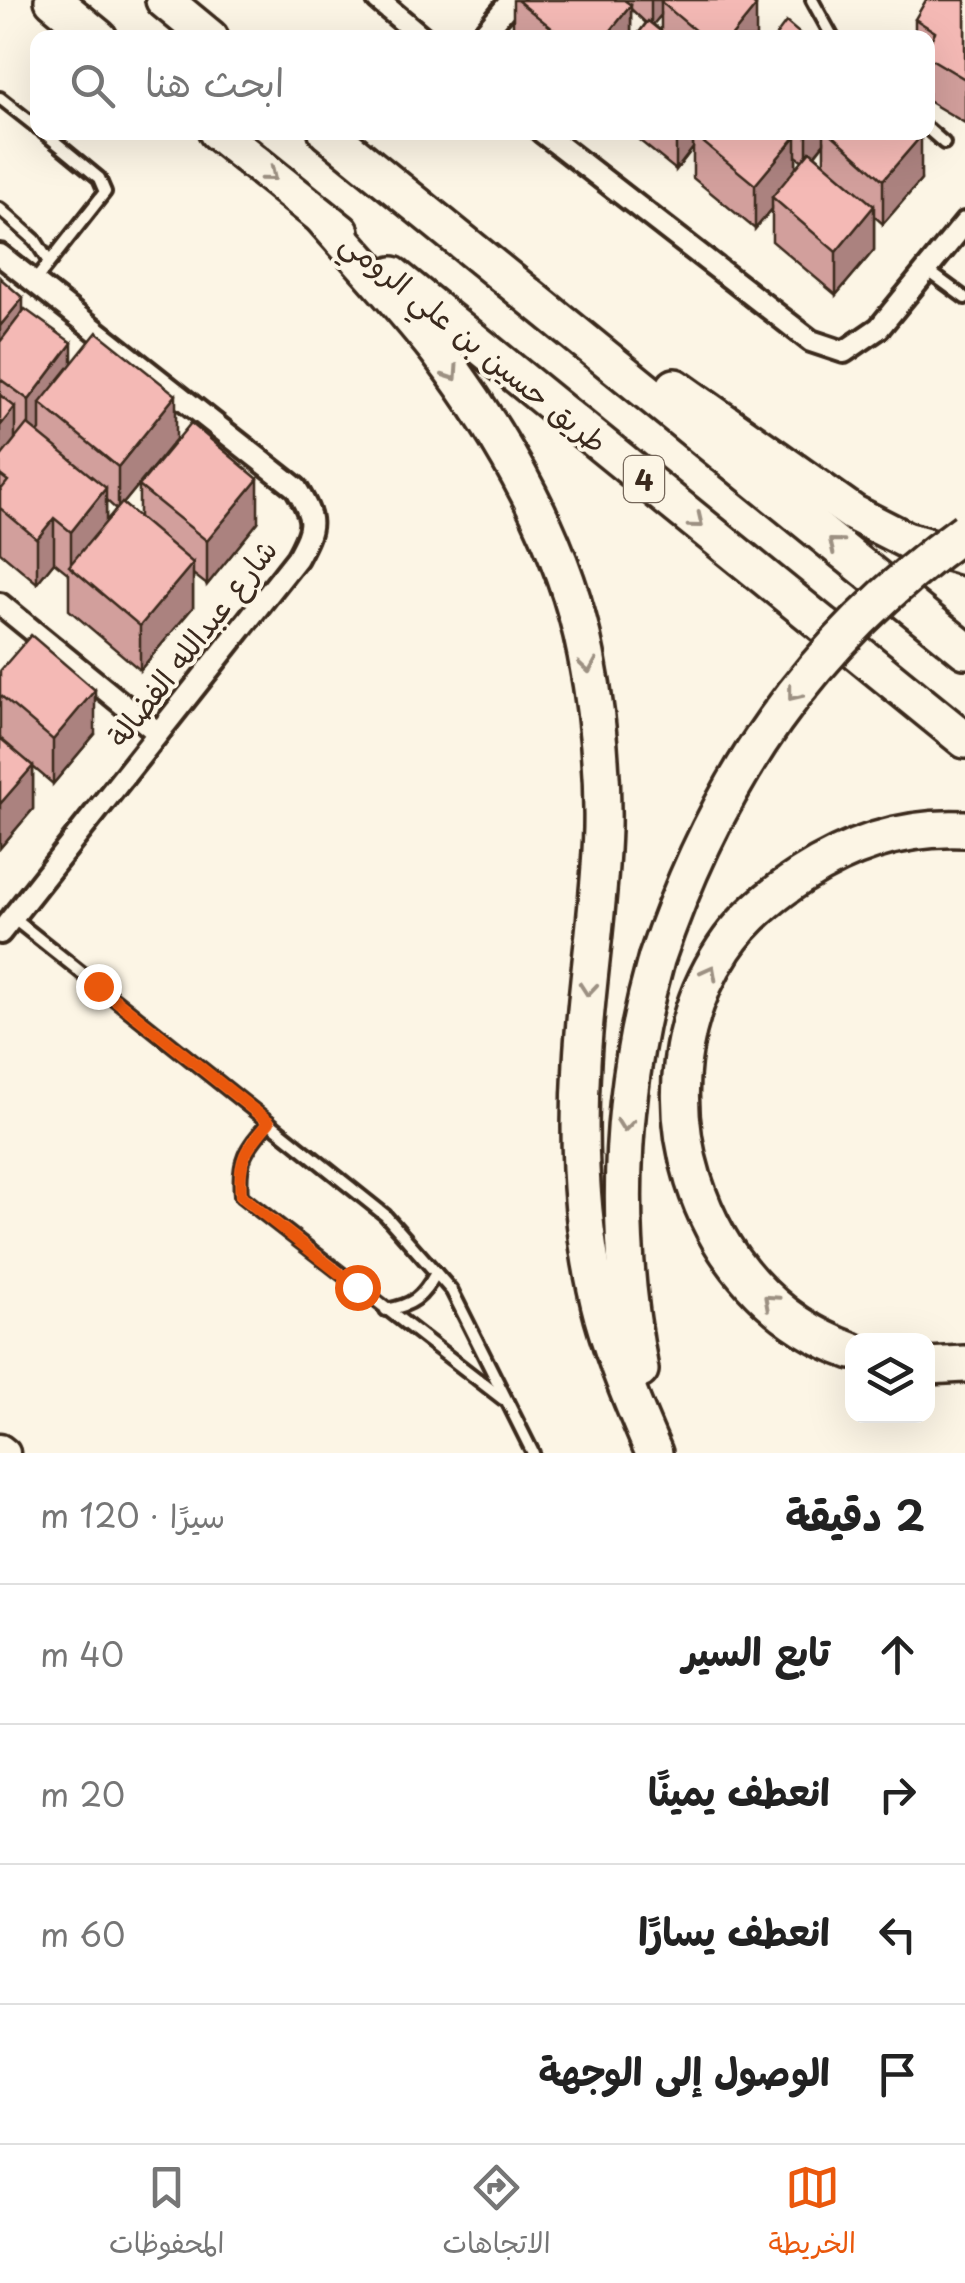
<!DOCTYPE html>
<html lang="ar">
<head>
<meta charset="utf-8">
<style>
	body { margin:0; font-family:"Playpen Sans","Playpen Sans Arabic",sans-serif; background:#f6f6f6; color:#222; direction:rtl }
	.controls { position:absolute; right:30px; bottom:30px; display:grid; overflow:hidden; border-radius:20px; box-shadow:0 10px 40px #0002 }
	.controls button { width:90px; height:90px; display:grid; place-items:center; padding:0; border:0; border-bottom:2px solid #e0e0e0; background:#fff; color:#222; font:50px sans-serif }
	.stop { position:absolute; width:30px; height:30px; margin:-22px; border:8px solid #ea580c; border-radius:50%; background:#fff }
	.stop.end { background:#ea580c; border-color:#fff; box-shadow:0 2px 10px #0008 }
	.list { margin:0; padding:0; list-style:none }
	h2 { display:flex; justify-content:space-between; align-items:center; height:130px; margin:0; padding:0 40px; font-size:42px }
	h2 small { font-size:32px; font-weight:400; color:#767676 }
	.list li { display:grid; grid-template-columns:65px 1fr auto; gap:30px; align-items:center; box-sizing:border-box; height:140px; padding:0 40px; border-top:2px solid #e0e0e0 }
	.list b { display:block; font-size:38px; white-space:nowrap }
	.list em { font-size:32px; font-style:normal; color:#767676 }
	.icon { flex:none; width:55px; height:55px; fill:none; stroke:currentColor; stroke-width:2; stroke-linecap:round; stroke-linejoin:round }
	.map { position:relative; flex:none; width:965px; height:1453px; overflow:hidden; direction:ltr }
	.search { position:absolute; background:#fff; box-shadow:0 10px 40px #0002; left:30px; right:30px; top:30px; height:110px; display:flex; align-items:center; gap:25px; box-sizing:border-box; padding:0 35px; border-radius:20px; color:#767676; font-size:38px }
	.sheet { height:690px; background:#fff }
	nav { display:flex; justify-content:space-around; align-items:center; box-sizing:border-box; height:140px; border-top:2px solid #e0e0e0; background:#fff; font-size:28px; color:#767676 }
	nav a { display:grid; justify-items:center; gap:5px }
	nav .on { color:#ea580c }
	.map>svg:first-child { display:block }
</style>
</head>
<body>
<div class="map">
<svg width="965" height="1453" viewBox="0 0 965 1453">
	<rect width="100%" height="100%" fill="#fcf5e5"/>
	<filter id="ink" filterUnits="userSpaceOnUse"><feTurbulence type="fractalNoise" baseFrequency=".01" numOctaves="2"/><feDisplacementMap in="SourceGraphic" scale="20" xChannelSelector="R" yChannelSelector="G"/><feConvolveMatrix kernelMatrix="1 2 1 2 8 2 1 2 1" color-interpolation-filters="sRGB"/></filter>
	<g filter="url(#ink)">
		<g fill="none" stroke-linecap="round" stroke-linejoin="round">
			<defs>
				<g id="lane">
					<path d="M812,0L833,38"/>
					<path d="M0,98L38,128"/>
					<path d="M928,129L944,143"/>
					<path d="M0,209L35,240L49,262"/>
					<path d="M927,270L965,298"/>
					<path d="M34,282L105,192L99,178L43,132"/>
					<path d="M13,918L385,1215L452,1291L533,1453"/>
					<path d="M269,1122C245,1150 238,1159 241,1196L503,1399"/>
					<path d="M386,1310C413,1305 422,1298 436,1273"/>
				</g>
				<g id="street">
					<path d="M378,0L423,38"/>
					<path d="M480,38L512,0"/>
					<path d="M542,132L811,341L844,352L879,328L965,223"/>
					<path d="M0,255L296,488C315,520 315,525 297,558L0,933"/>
					<path d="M0,604L158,733"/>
				</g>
				<path id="secondary" d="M0,1449L5,1453"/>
				<g id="highway">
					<path d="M53,0L99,38"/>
					<path d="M164,0L210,38"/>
					<path d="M217,132L341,232"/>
					<path d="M327,132L965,650"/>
					<path d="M323,218C361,262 401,304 437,350C504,438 565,545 586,654C597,711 603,770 602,828C600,906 586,984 582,1062C577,1146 581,1236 603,1318C616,1364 635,1409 654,1453"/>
					<path d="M393,275L965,740"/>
					<path d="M675,387L853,513L906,540L965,557"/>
					<path d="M852,1351C693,1294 631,1087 724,948C743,919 772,895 801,876C850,844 906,826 965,829"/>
					<path d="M928,1366L965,1364"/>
					<path d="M640,1370C614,1232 618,1095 656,960"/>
				</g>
			</defs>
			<use href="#lane" stroke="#3b2a1e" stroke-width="18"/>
			<use href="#street" stroke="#3b2a1e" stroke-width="28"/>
			<use href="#secondary" stroke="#3b2a1e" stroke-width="35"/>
			<use href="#highway" stroke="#3b2a1e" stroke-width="42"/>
			<use href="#lane" stroke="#fcf5e5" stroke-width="10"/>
			<use href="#street" stroke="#fcf5e5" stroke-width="20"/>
			<use href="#secondary" stroke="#fcf5e5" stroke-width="28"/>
			<use href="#highway" stroke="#fcf5e5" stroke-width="35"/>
			<defs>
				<path id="highway-bridge" d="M656,960C717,780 809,643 965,531"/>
			</defs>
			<use href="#highway-bridge" stroke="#3b2a1e" stroke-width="42" stroke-linecap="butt"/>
			<use href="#highway-bridge" stroke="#fcf5e5" stroke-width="35"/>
		</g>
		<g fill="#d29f9c" stroke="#3b2a1e" stroke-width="2.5" fill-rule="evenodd">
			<path d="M513,0H749L756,38H635L646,23L631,9V38H513ZM661,15V31L653,24Z"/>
			<path d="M965,0V123L928,101V38H915V19Z"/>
			<path d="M629,132H917L921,180L883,224L874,216V250L836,295L772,241V209L755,229L693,178V148L676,170ZM824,143V163L815,155ZM796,156L803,161L796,168Z"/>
			<path d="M0,278L23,311L72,363L176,439L123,504L139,518V486L258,522L207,585L193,574V607L140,670L69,610V574L54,562L37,583L0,552ZM106,500L116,509L106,521Z"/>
			<path d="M0,695L95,734L53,784L33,767V809L0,848Z"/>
		</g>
		<g fill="#ab827f" stroke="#3b2a1e" stroke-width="2.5">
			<path d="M651,0H673L661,2V15L651,27Z"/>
			<path d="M631,5V38H605Z"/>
			<path d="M756,6V38H730Z"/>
			<path d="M676,132H706L693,134V148L676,170Z"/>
			<path d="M807,132H824V143L807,164Z"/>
			<path d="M796,136V179L772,197V209L755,229V185Z"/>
			<path d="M921,136V180L883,224V180Z"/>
			<path d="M874,206V250L836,295V252Z"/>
			<path d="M23,298V322L0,350V326Z"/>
			<path d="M72,343V387L40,403V430L29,444V400Z"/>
			<path d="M176,395V439L118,510V467Z"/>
			<path d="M15,407V451L0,470V426Z"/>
			<path d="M258,479V522L207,585V541Z"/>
			<path d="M106,488V532L71,567V532Z"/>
			<path d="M54,518V562L37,583V539Z"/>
			<path d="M193,563V607L140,670V626Z"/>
			<path d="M95,690V734L53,784V740Z"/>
			<path d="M33,766V809L0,848V804Z"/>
		</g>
		<g fill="#f4b9b5" stroke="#3b2a1e" stroke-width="2.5">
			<path d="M517,0H624L631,5L605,38H564Z"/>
			<path d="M662,0H749L756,6L730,38H704L661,2Z"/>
			<path d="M926,0H965V79L928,57V46L935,32L915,19Z"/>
			<path d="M648,21L669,38H635Z"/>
			<path d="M786,22L805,38H774Z"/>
			<path d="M695,132H793L796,136L755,185L693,134Z"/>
			<path d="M829,132H917L921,136L883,180Z"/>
			<path d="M810,151L874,206L836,252L772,197Z"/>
			<path d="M0,278L23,298L0,326Z"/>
			<path d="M25,309L72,343L29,400L0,379V342Z"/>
			<path d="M97,332L176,395L118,467L40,403Z"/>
			<path d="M0,395L15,407L0,426Z"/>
			<path d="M191,423L258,479L207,541L139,486Z"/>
			<path d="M27,424L106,488L71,532L54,518L37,539L0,508V491L8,481L0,475V458Z"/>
			<path d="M122,503L193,563L140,626L69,566Z"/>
			<path d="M31,635L95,690L53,740L0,695V671Z"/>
			<path d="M0,738L33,766L0,804Z"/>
		</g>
		<defs><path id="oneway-chevron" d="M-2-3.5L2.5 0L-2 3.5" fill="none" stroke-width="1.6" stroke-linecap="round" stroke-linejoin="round" transform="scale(2.5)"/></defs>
		<g stroke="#9c9082">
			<use href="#oneway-chevron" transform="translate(270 175) rotate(39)"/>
			<use href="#oneway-chevron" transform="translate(452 374) rotate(56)"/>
			<use href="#oneway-chevron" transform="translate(697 522) rotate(39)"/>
			<use href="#oneway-chevron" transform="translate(835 544) rotate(-141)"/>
			<use href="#oneway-chevron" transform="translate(588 666) rotate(81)"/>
			<use href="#oneway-chevron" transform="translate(794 694) rotate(128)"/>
			<use href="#oneway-chevron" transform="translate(710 972) rotate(-62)"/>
			<use href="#oneway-chevron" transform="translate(588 989) rotate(95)"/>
			<use href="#oneway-chevron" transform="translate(625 1125) rotate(96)"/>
			<use href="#oneway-chevron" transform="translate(770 1301) rotate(-138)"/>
		</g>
	</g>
	<g fill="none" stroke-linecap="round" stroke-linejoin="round" filter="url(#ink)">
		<path stroke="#ea580c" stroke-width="12" d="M98,986L269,1122C245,1150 238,1159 241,1196L357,1287"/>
	</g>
	<g text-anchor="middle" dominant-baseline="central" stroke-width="8" stroke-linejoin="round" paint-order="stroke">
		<rect fill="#fcf5e5" stroke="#75675a" stroke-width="2.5" x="624" y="456" width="40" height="46" rx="8"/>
		<g font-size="28" font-weight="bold" fill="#3b2a1e">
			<text x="644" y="479">4</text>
		</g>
		<g font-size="30" fill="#3b2a1e" stroke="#fcf5e5">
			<text transform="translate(475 341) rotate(39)">طريق حسين بن علي الرومي</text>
			<text transform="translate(191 642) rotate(-52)">شارع عبدالله الفضالة</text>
		</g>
	</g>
</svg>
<div class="controls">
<button><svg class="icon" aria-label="layers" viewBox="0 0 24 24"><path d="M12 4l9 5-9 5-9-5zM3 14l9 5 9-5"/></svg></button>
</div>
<div class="stop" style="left:357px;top:1287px"></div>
<div class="stop end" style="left:98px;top:986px"></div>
<div class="search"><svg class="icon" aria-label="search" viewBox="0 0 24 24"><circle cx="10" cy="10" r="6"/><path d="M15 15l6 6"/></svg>ابحث هنا</div>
</div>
<section class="sheet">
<h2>2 دقيقة<small>سيرًا · 120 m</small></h2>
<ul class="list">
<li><svg class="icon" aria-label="ahead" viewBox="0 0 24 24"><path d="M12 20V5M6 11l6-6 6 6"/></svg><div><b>تابع السير</b></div><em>40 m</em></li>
<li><svg class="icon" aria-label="right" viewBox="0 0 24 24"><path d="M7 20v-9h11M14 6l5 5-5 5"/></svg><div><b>انعطف يمينًا</b></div><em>20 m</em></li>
<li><svg class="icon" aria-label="left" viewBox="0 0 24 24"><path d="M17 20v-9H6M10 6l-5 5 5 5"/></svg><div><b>انعطف يسارًا</b></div><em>60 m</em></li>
<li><svg class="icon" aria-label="arrive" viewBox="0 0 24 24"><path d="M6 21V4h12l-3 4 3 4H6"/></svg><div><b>الوصول إلى الوجهة</b></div></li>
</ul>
</section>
<nav>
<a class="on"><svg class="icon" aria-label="map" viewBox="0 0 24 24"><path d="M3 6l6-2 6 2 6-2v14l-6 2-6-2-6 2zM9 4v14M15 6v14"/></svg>الخريطة</a>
<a><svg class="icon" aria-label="directions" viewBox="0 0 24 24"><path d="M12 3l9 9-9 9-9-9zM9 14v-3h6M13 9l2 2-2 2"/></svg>الاتجاهات</a>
<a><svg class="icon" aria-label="saved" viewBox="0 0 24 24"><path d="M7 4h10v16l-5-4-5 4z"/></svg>المحفوظات</a>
</nav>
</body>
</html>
